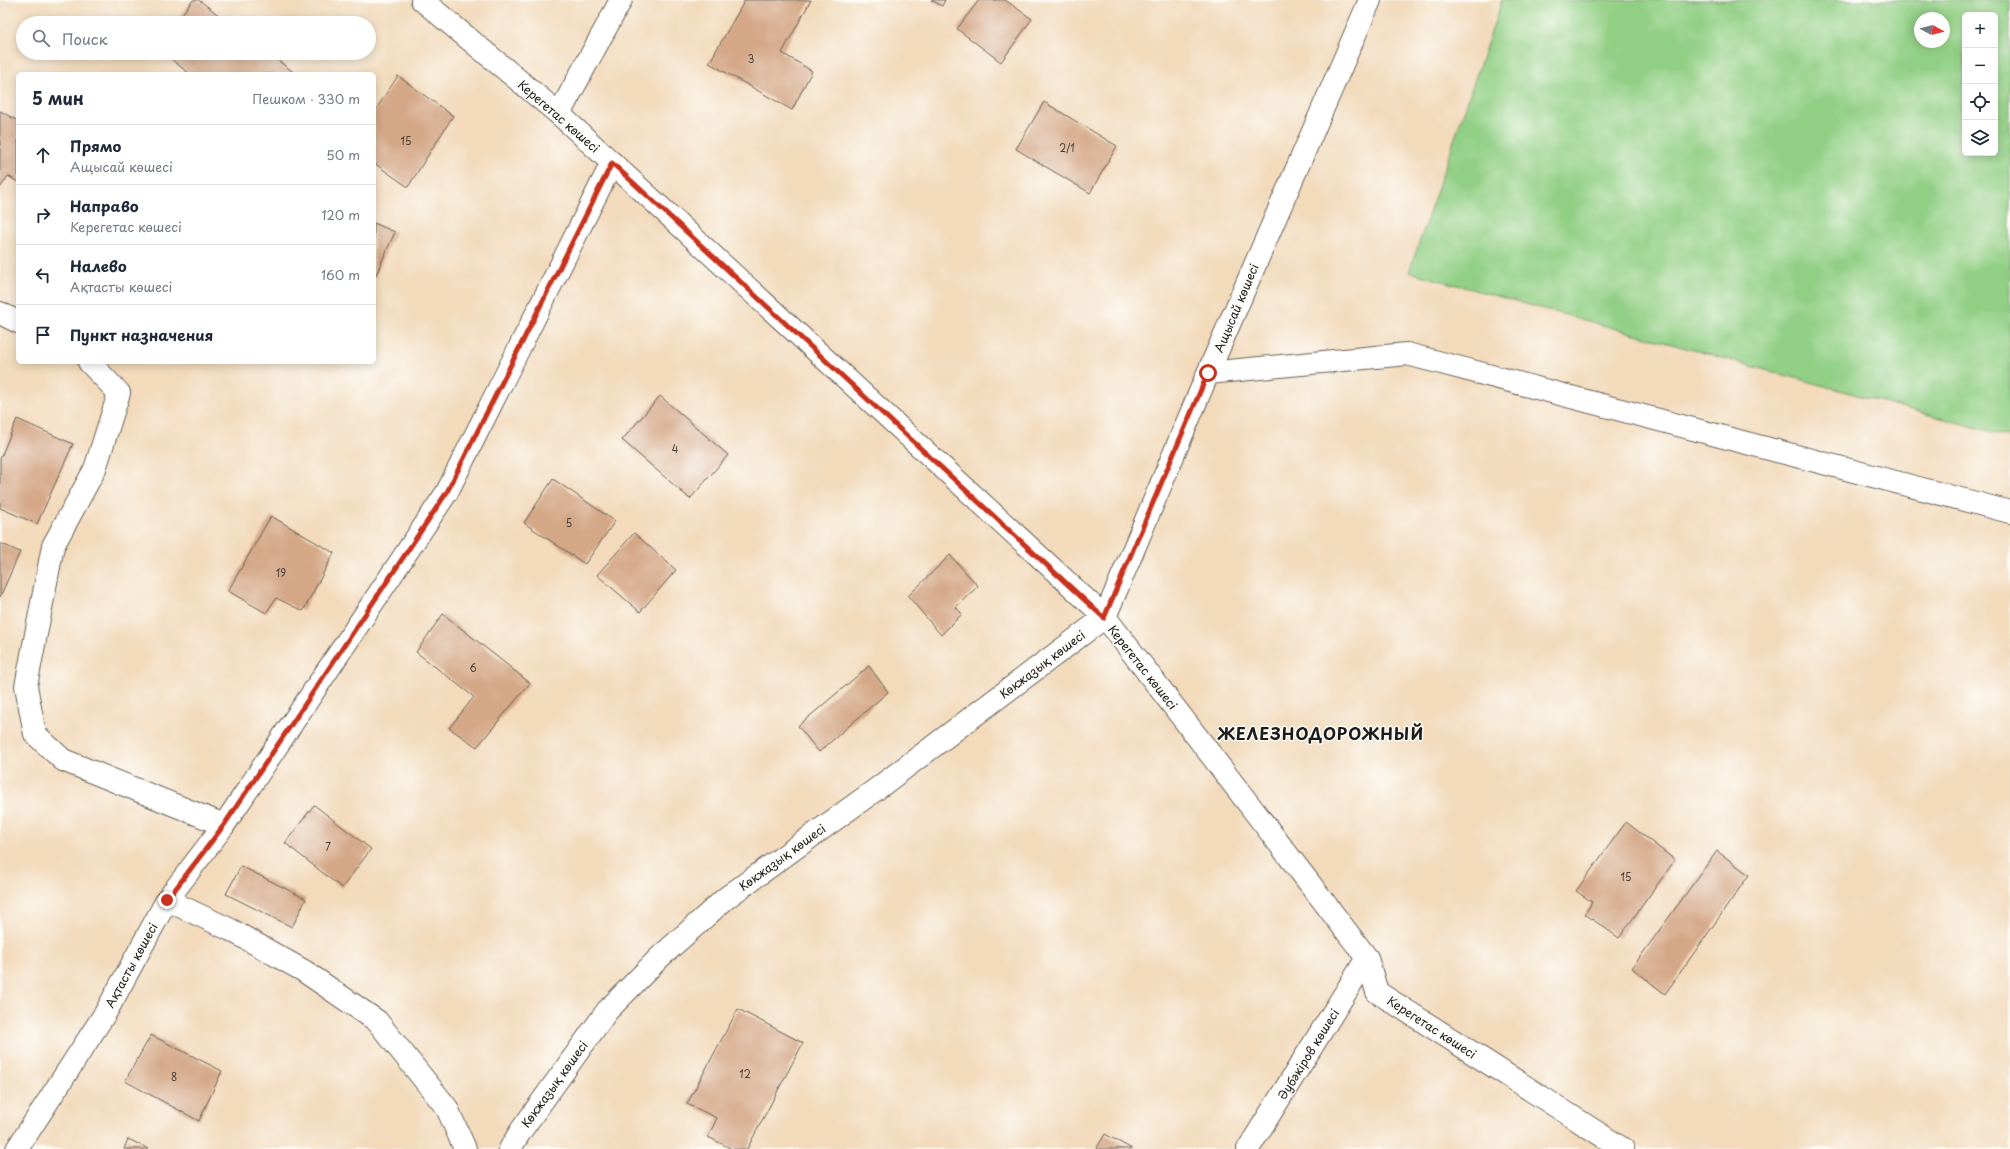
<!DOCTYPE html>
<html lang="ru">
<head>
<meta charset="utf-8">
<style>
	body { margin:0; font-family:"Playpen Sans",sans-serif; background:#f6f6f7; color:#1f2937 }
	.controls { position:absolute; right:12px; top:12px; display:grid; overflow:hidden; border-radius:6px; box-shadow:0 2px 10px #0003 }
	.controls button { width:36px; height:36px; display:grid; place-items:center; padding:0; border:0; border-bottom:1px solid #e0e1e3; background:#fff; color:#1f2937; font:20px sans-serif }
	.compass { position:absolute; left:1914px; top:12px; width:36px; height:36px; border-radius:50%; background:#fff; box-shadow:0 2px 10px #0003; rotate:97deg }
	.stop { position:absolute; width:12px; height:12px; margin:-9px; border:3px solid #c8321e; border-radius:50%; background:#fff }
	.stop.end { background:#c8321e; border-color:#fff; box-shadow:0 1px 4px #0008 }
	.list { margin:0; padding:0; list-style:none }
	h2 { display:flex; justify-content:space-between; align-items:center; height:52px; margin:0; padding:0 16px; font-size:17px }
	h2 small { font-size:13px; font-weight:400; color:#747a83 }
	.list li { display:grid; grid-template-columns:26px 1fr auto; gap:12px; align-items:center; box-sizing:border-box; height:60px; padding:0 16px; border-top:1px solid #e0e1e3 }
	.list b { display:block; font-size:15px; white-space:nowrap }
	.list p { margin:0; font-size:13px; white-space:nowrap; color:#747a83 }
	.list em { font-size:13px; font-style:normal; color:#747a83 }
	.icon { flex:none; width:22px; height:22px; fill:none; stroke:currentColor; stroke-width:2; stroke-linecap:round; stroke-linejoin:round }
	.map { position:relative; flex:none; width:2010px; height:1149px; overflow:hidden }
	.search { position:absolute; background:#fff; box-shadow:0 2px 10px #0003; left:16px; top:16px; width:360px; height:44px; display:flex; align-items:center; gap:10px; box-sizing:border-box; padding:0 14px; border-radius:22px; color:#747a83; font-size:15px }
	.panel { position:absolute; background:#fff; box-shadow:0 2px 10px #0003; left:16px; top:72px; width:360px; height:292px; border-radius:6px }
	.map>svg:first-child { display:block }
</style>
</head>
<body>
<div class="map">
<svg width="2010" height="1149" viewBox="0 0 2010 1149">
	<rect width="100%" height="100%" fill="#fdfcf7"/>
	<filter id="ink" filterUnits="userSpaceOnUse"><feTurbulence type="fractalNoise" baseFrequency=".025" numOctaves="2"/><feDisplacementMap in="SourceGraphic" scale="8" xChannelSelector="R" yChannelSelector="G"/><feConvolveMatrix kernelMatrix="1 2 1 2 8 2 1 2 1" color-interpolation-filters="sRGB"/></filter>
	<filter id="wash" filterUnits="userSpaceOnUse"><feTurbulence type="fractalNoise" baseFrequency=".012" numOctaves="4" result="noise"/><feDisplacementMap in="SourceGraphic" scale="16" xChannelSelector="R" yChannelSelector="G"/><feGaussianBlur stdDeviation="0.9" result="paint"/><feColorMatrix in="noise" values="0 0 0 0 0 0 0 0 0 0 0 0 0 0 0 0 0 1.4 0 .05"/><feComposite in="paint" operator="in"/></filter>
	<g filter="url(#wash)">
		<rect width="100%" height="100%" fill="#f2dabb"/>
		<path fill="#91cf84" stroke="#567650" fill-rule="evenodd" d="M1502,0H2010V437L1409,272ZM1965,15H1995V153H1965ZM1920,18H1944V42H1920Z"/>
		<g id="blocks">
			<g fill="#d4a787">
				<path d="M193,0H199L229,23H175Z"/>
				<path d="M745,0H811L782,53L812,71L792,110L709,63Z"/>
				<path d="M931,0H945L942,6Z"/>
				<path d="M979,0H1005L1032,19L1001,62L957,29Z"/>
				<path d="M163,53H268L296,74H190Z"/>
				<path d="M398,76L453,116L408,187L374,163V112Z"/>
				<path d="M1044,102L1117,146L1090,193L1016,149Z"/>
				<path d="M0,111L18,121V182L8,176L0,188Z"/>
				<path d="M374,223L395,232L374,279Z"/>
				<path d="M660,396L728,455L690,499L622,440Z"/>
				<path d="M17,419L73,444L37,524L0,508V459Z"/>
				<path d="M553,479L615,521L585,564L524,523Z"/>
				<path d="M271,516L334,553L303,611L276,598L266,613L228,591Z"/>
				<path d="M634,533L676,570L640,612L597,575Z"/>
				<path d="M0,543L20,552L0,597Z"/>
				<path d="M950,555L978,586L956,607L962,614L941,635L908,596Z"/>
				<path d="M443,614L530,683L477,747L449,728L474,697L416,652Z"/>
				<path d="M869,666L888,692L819,752L798,726Z"/>
				<path d="M314,805L371,849L342,888L285,843Z"/>
				<path d="M1626,822L1675,860L1619,938L1585,914L1592,902L1576,891Z"/>
				<path d="M1717,851L1749,875L1665,994L1632,968Z"/>
				<path d="M241,866L306,899L292,927L226,894Z"/>
				<path d="M738,1009L803,1043L747,1149H732L708,1137L717,1118L687,1104Z"/>
				<path d="M151,1035L222,1071L199,1121L125,1081Z"/>
				<path d="M1105,1134L1132,1149H1096Z"/>
				<path d="M128,1139L149,1149H124Z"/>
			</g>
		</g>
	</g>
	<g filter="url(#ink)">
		<use href="#blocks" fill-opacity="0" stroke="#675e54" stroke-width="1"/>
		<g fill="none" stroke-linecap="round" stroke-linejoin="round">
			<defs>
				<g id="minor">
					<path d="M422,0L559,114L1105,617L1367,958L1377,992L1623,1149"/>
					<path d="M559,114L621,0"/>
					<path d="M0,313L18,322"/>
					<path d="M89,362L119,393L95,469L53,546L26,686L35,734L63,760L224,825"/>
					<path d="M1208,373L1407,354L2010,512"/>
					<path d="M167,900L231,930L304,971L377,1021L447,1108L465,1149"/>
					<path d="M17,1149L106,1012L167,900L224,825L447,492L612,163"/>
					<path d="M510,1149L520,1132L607,1011L659,958L726,898L874,791L1105,617L1208,373L1370,0"/>
					<path d="M1248,1149L1367,958"/>
				</g>
			</defs>
			<use href="#minor" stroke="#675e54" stroke-width="24"/>
			<use href="#minor" stroke="#fff" stroke-width="22"/>
		</g>
	</g>
	<g fill="none" stroke-linecap="round" stroke-linejoin="round" filter="url(#ink)">
		<path stroke="#c8321e" stroke-width="5" d="M167,900L224,825L447,492L612,163L1104,618L1208,373"/>
	</g>
	<g text-anchor="middle" dominant-baseline="central" stroke-width="3" stroke-linejoin="round" paint-order="stroke">
		<g font-size="10" fill="#4a3f37">
			<text x="751" y="58">3</text>
			<text x="406" y="140">15</text>
			<text x="1067" y="147">2/1</text>
			<text x="675" y="448">4</text>
			<text x="569" y="522">5</text>
			<text x="281" y="572">19</text>
			<text x="473" y="667">6</text>
			<text x="328" y="846">7</text>
			<text x="1626" y="876">15</text>
			<text x="745" y="1073">12</text>
			<text x="174" y="1076">8</text>
		</g>
		<g font-size="12" fill="#1c1c1c" stroke="#fdfcf7">
			<text transform="translate(559 116) rotate(41)">Керегетас көшесі</text>
			<text transform="translate(1236 308) rotate(-67)">Ащысай көшесі</text>
			<text transform="translate(1042 664) rotate(-37)">Көкжазық көшесі</text>
			<text transform="translate(1143 667) rotate(52)">Керегетас көшесі</text>
			<text transform="translate(782 857) rotate(-36)">Көкжазық көшесі</text>
			<text transform="translate(131 965) rotate(-61)">Ақтасты көшесі</text>
			<text transform="translate(1432 1027) rotate(33)">Керегетас көшесі</text>
			<text transform="translate(1308 1054) rotate(-58)">Әубәкіров көшесі</text>
			<text transform="translate(554 1084) rotate(-54)">Көкжазық көшесі</text>
		</g>
		<g font-size="16" font-weight="bold" letter-spacing="1" fill="#1c1c1c" stroke="#fdfcf7">
			<text x="1321" y="733">ЖЕЛЕЗНОДОРОЖНЫЙ</text>
		</g>
	</g>
</svg>
<div class="controls">
<button>+</button>
<button>−</button>
<button><svg class="icon" aria-label="locate" viewBox="0 0 24 24"><circle cx="12" cy="12" r="6"/><path d="M12 2v4M12 18v4M2 12h4M18 12h4"/></svg></button>
<button><svg class="icon" aria-label="layers" viewBox="0 0 24 24"><path d="M12 4l9 5-9 5-9-5zM3 14l9 5 9-5"/></svg></button>
</div>
<svg class="compass" viewBox="-18 -18 36 36"><path d="M0-13l5 13h-10z" fill="#e53935"/><path d="M0 13l5-13h-10z" fill="#747a83"/></svg>
<div class="stop" style="left:1208px;top:373px"></div>
<div class="stop end" style="left:167px;top:900px"></div>
<div class="search"><svg class="icon" aria-label="search" viewBox="0 0 24 24"><circle cx="10" cy="10" r="6"/><path d="M15 15l6 6"/></svg>Поиск</div>
<section class="panel">
<h2>5 мин<small>Пешком · 330 m</small></h2>
<ul class="list">
<li><svg class="icon" aria-label="ahead" viewBox="0 0 24 24"><path d="M12 20V5M6 11l6-6 6 6"/></svg><div><b>Прямо</b><p>Ащысай көшесі</p></div><em>50 m</em></li>
<li><svg class="icon" aria-label="right" viewBox="0 0 24 24"><path d="M7 20v-9h11M14 6l5 5-5 5"/></svg><div><b>Направо</b><p>Керегетас көшесі</p></div><em>120 m</em></li>
<li><svg class="icon" aria-label="left" viewBox="0 0 24 24"><path d="M17 20v-9H6M10 6l-5 5 5 5"/></svg><div><b>Налево</b><p>Ақтасты көшесі</p></div><em>160 m</em></li>
<li><svg class="icon" aria-label="arrive" viewBox="0 0 24 24"><path d="M6 21V4h12l-3 4 3 4H6"/></svg><div><b>Пункт назначения</b></div></li>
</ul>
</section>
</div>
</body>
</html>
